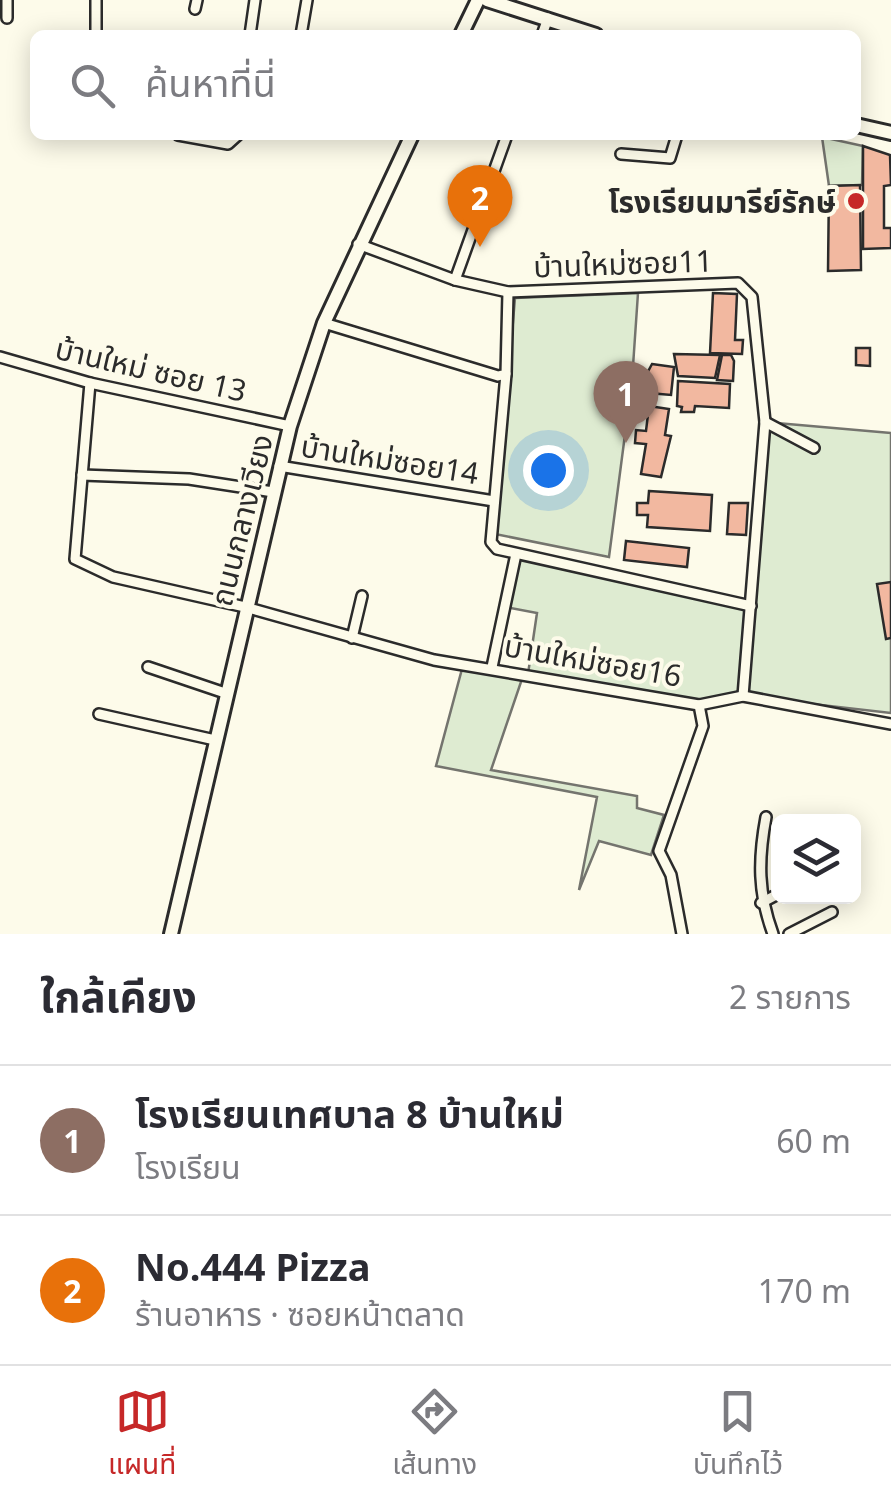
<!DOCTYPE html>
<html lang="th">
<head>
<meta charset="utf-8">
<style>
	body { margin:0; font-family:"Noto Sans","Noto Sans Thai",sans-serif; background:#f7f7f7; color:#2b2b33 }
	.controls { position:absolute; right:30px; bottom:30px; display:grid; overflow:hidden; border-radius:15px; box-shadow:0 5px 25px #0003 }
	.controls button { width:90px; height:90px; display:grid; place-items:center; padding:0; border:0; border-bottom:2px solid #e1e1e2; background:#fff; color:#2b2b33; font:50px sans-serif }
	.you { position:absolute; left:548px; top:470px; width:35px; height:35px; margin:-25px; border:8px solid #fff; border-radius:50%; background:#1a73e8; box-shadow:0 0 0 15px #1a73e833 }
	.badge { display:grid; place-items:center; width:65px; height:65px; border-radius:50%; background:#c62828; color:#fff; font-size:32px; font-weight:700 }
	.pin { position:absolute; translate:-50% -82px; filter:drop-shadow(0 2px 5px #0008) }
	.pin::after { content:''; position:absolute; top:52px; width:35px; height:30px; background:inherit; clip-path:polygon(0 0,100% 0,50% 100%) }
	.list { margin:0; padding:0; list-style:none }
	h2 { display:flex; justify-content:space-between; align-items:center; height:130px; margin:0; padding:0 40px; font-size:42px }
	h2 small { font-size:32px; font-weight:400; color:#7c7c81 }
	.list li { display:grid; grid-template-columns:65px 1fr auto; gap:30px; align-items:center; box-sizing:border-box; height:150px; padding:0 40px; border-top:2px solid #e1e1e2 }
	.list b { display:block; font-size:38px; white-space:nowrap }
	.list p { margin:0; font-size:32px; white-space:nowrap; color:#7c7c81 }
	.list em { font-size:32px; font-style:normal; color:#7c7c81 }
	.icon { flex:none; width:55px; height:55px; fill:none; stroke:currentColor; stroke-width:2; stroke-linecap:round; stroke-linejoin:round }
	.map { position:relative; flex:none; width:891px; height:934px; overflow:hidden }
	.search { position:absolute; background:#fff; box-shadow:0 5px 25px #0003; left:30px; right:30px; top:30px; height:110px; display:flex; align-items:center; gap:25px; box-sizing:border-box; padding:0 35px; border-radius:15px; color:#7c7c81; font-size:38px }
	.sheet { height:430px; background:#fff }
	nav { display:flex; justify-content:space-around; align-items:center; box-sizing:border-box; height:140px; border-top:2px solid #e1e1e2; background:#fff; font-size:28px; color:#7c7c81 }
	nav a { display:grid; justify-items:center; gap:5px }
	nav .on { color:#c62828 }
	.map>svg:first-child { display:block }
</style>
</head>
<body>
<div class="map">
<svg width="891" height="934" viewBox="0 0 891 934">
	<rect width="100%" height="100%" fill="#fdfbea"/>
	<g fill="#deebd1" stroke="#74746e" stroke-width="2.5">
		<path d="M822,137L863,146L862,185L829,186Z"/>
		<path d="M638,293L632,381L609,557L495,534L515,298Z"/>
		<path d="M765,422L891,433V713L743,696L699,705L528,674L537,613L505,607L516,554L750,606Z"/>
		<path d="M462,669L522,679L491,770L637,796V808L664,815L651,855L599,841L579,890L597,797L436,766Z"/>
	</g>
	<g fill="#f2b8a0" stroke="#2b2b2b" stroke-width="2.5">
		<path d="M863,146L890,155L891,185L884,186V228H891V248L863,249Z"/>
		<path d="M860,185L861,270L828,271L829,186Z"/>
		<path d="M713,293L737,294L735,340H743L742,354L710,353Z"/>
		<path d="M856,348H870V366L856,365Z"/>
		<path d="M674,354L720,355L715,378L678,376Z"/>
		<path d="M722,355H731L734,361L733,381L717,380Z"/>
		<path d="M652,364L674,367L671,395L649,393L650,380L644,379Z"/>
		<path d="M678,381L730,384L729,408L695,406L694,412H681L682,407L677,406Z"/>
		<path d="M649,406L669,409L665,435L671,436L661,477L641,474L646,444L635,443L636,430L646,431Z"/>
		<path d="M649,491L712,495L710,531L647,527L648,515H637V503H648Z"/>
		<path d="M729,503H748L746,535L727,534Z"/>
		<path d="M626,541L689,548L687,567L624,560Z"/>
		<path d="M891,582V638L886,639L877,584Z"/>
	</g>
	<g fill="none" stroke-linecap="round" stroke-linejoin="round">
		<defs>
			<g id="street">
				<path d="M96,0V35"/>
				<path d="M195,9L197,0"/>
				<path d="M7,18V0"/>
				<path d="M250,35L255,0"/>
				<path d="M301,35L307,0"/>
				<path d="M542,35L548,18"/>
				<path d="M178,135L228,144L238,135"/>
				<path d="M621,154L670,158L677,135"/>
				<path d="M358,244L455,280L508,292L738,283L752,297L765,422L743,696"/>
				<path d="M455,280L507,135"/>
				<path d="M324,323L498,376L506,374L508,292"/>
				<path d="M0,357L90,383L290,426"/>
				<path d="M506,374L491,542L497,549L751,606"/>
				<path d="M90,383L75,559L113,577L245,607L434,660L699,705L703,726L659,851L671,875L682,934"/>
				<path d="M765,422L814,448"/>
				<path d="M279,466L494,501"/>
				<path d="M82,475L189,479L273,492"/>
				<path d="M352,638L362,596"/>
				<path d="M148,667L225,693"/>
				<path d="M492,667L516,554"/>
				<path d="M699,705L743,696L891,724"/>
				<path d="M99,714L215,740"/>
				<path d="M766,817C758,860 758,893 773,934"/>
				<path d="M761,903L778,894"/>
				<path d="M789,934L832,912"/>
			</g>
			<g id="secondary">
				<path d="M487,0L596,35"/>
				<path d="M461,35L478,0"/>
				<path d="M856,125L891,133"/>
				<path d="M171,934L290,426L324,323L412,135"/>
			</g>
		</defs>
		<use href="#street" stroke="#2b2b2b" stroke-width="14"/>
		<use href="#secondary" stroke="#2b2b2b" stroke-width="18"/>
		<use href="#street" stroke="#fdfbea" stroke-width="9"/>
		<use href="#secondary" stroke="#fdfbea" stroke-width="12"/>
	</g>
	<circle fill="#c62828" stroke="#fdfbea" stroke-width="4" cx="856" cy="201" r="10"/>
	<g text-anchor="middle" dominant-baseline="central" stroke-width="8" stroke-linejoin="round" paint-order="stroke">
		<g font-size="30" font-weight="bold" fill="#2b2b2b" stroke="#fdfbea" text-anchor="end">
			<text x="836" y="201">โรงเรียนมารีย์รักษ์</text>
		</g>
		<g font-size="30" fill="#2b2b2b" stroke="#fdfbea">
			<text transform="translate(623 263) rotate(-2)">บ้านใหม่ซอย11</text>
			<text transform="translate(151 369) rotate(13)">บ้านใหม่ ซอย 13</text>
			<text transform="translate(390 459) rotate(9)">บ้านใหม่ซอย14</text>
			<text transform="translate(241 520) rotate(-76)">ถนนกลางเวียง</text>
			<text transform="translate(593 660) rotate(10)">บ้านใหม่ซอย16</text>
		</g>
	</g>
</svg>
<div class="controls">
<button><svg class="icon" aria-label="layers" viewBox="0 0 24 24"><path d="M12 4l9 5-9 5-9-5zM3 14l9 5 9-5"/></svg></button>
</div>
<div class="you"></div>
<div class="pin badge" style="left:626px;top:443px;background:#8d6e63">1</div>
<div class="pin badge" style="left:480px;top:247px;background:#e8710a">2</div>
<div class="search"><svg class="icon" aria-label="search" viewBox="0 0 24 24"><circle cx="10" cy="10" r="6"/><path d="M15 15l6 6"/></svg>ค้นหาที่นี่</div>
</div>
<section class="sheet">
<h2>ใกล้เคียง<small>2 รายการ</small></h2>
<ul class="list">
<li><span class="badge" style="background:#8d6e63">1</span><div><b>โรงเรียนเทศบาล 8 บ้านใหม่</b><p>โรงเรียน</p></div><em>60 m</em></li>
<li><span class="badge" style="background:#e8710a">2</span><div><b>No.444 Pizza</b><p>ร้านอาหาร · ซอยหน้าตลาด</p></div><em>170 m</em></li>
</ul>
</section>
<nav>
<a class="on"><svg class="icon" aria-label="map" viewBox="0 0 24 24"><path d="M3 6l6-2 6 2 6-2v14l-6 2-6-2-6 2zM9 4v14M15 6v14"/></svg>แผนที่</a>
<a><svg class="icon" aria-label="directions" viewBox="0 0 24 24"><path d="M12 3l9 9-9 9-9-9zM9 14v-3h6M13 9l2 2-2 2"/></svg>เส้นทาง</a>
<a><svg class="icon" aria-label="saved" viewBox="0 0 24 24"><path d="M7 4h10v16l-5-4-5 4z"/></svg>บันทึกไว้</a>
</nav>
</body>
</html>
